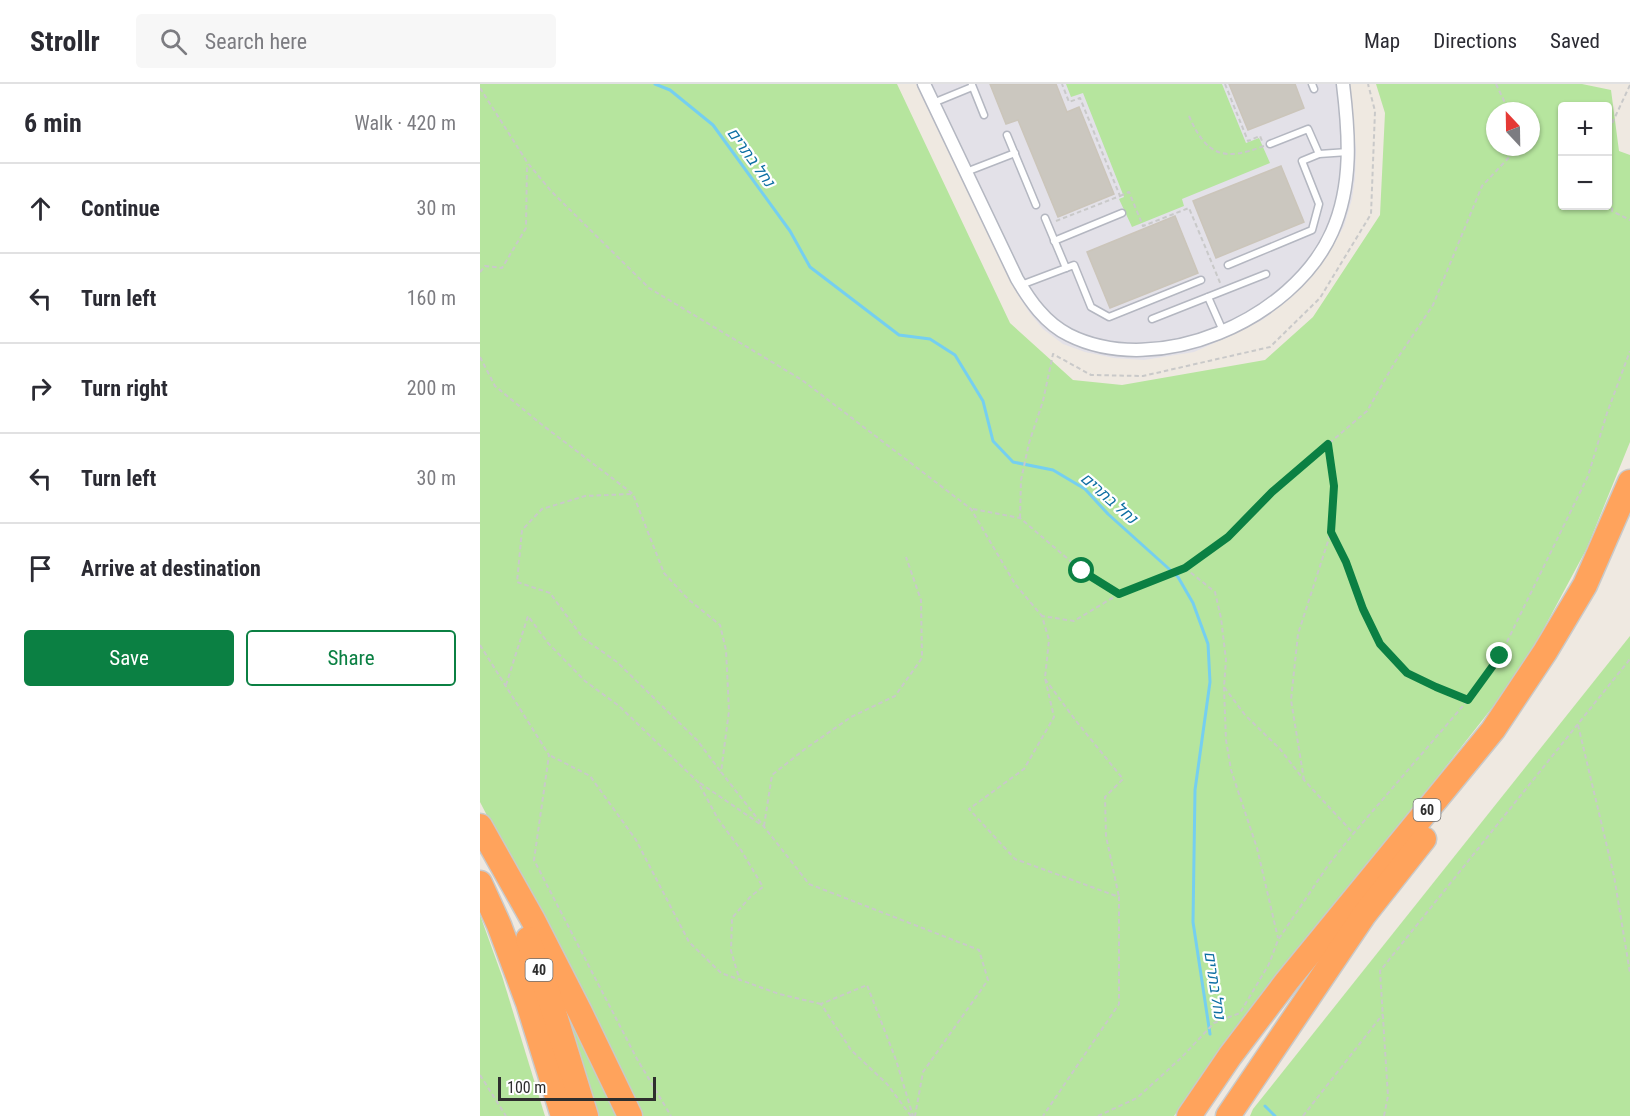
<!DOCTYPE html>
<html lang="en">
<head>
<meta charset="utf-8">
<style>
	body { margin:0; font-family:"Roboto Condensed",Heebo,sans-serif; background:#f7f7f7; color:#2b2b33 }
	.controls { position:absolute; right:18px; top:18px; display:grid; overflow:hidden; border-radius:6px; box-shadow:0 2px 4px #0004 }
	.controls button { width:54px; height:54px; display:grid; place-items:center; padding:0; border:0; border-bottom:2px solid #e1e1e2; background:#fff; color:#2b2b33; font:30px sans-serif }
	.compass { position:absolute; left:1006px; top:18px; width:54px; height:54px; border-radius:50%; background:#fff; box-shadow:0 2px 4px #0004; rotate:338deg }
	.scale { position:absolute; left:18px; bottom:15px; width:158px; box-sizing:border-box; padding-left:6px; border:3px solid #2e2e2e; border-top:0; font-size:16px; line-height:21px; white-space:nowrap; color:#2e2e2e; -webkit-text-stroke:4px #fff; paint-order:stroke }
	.stop { position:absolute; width:18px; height:18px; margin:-14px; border:4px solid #0b8043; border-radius:50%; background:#fff }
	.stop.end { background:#0b8043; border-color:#fff; box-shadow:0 2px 6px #0008 }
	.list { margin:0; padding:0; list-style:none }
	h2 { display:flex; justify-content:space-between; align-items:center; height:78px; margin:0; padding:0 24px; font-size:26px }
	h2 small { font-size:20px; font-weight:400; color:#7c7c81 }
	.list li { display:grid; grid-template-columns:39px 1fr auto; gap:18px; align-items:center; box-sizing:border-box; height:90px; padding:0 24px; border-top:2px solid #e1e1e2 }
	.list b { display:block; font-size:22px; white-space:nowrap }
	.list em { font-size:20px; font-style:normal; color:#7c7c81 }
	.actions { display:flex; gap:12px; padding:18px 24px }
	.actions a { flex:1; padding:14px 0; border:2px solid #0b8043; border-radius:6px; text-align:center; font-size:21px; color:#0b8043 }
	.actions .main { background:#0b8043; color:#fff }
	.icon { flex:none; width:33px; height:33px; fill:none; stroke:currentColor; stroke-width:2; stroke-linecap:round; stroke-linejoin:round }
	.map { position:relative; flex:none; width:1150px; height:1032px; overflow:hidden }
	header { display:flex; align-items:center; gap:36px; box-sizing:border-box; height:84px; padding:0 30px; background:#fff; border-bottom:2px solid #e1e1e2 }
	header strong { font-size:28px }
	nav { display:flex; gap:33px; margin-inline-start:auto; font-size:21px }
	.search { width:420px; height:54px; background:#f7f7f7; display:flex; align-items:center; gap:15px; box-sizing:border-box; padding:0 21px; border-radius:6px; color:#7c7c81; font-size:22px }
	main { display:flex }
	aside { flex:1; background:#fff }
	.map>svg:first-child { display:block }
</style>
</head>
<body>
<header>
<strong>Strollr</strong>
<div class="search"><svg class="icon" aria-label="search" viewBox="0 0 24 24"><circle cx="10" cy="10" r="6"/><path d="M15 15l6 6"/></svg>Search here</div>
<nav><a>Map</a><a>Directions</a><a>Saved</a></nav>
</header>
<main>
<aside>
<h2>6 min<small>Walk · 420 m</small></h2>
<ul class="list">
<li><svg class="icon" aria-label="ahead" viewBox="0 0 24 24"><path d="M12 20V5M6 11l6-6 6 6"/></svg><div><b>Continue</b></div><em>30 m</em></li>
<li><svg class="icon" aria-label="left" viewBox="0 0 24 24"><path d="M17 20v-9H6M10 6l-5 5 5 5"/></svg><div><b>Turn left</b></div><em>160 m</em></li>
<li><svg class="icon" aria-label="right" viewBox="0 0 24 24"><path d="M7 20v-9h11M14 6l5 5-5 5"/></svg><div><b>Turn right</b></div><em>200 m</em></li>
<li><svg class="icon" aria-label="left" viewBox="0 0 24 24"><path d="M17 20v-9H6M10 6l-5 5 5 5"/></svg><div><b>Turn left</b></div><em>30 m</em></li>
<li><svg class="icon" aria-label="arrive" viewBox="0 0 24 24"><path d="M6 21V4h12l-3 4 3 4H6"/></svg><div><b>Arrive at destination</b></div></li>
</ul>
<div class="actions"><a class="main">Save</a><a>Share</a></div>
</aside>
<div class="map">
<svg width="1150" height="1032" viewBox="0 0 1150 1032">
	<rect width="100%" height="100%" fill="#efe9e1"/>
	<path fill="#e3e1e8" d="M436,0H870L876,66L875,94L872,115L864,142L849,169L830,193L807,217L782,236L750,252L714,268L664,276L634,274L605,268L583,260L563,245L549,228L538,211Z"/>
	<g fill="#b6e59e" fill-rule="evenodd">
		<path d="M0,0H417L530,239L593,296L642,301L785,276L833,233L900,131L905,29L896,0H1102L1131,6L1139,67L1150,71V358L1107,464L1041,587L890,779L748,956L694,1032H158L120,950L0,718ZM1082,22H1128V122H1082ZM1015,27H1051V63H1015Z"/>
		<path d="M586,0H742L766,59L779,54L790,79L702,115L704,122L652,143L639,115L644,113L603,9L591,13Z"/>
		<path d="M1150,552V1032H770L773,1025Z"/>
		<path d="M0,831L22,892L65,1032H0Z"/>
		<path d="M68,880L138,1032H116Z"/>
	</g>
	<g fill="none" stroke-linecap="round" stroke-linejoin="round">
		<g stroke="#75cff0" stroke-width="3">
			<path d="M175,0L190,6L233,41L310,147L330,183L419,251L450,255L475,271L503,317L513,357L533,378L573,386L605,405L628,430L698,493L713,519L728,560L730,598L715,706L713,838L730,950"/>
			<path d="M785,1022L795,1032"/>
		</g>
	</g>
	<g fill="#cbc7bf" stroke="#cbc5ba" stroke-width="1.5">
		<path d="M510,0H576L587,28L599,23L634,110L578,133L538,36L526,40Z"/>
		<path d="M749,0H815L824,24L768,46Z"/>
		<path d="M801,82L824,138L736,174L713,117Z"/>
		<path d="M695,132L718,189L630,224L607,168Z"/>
	</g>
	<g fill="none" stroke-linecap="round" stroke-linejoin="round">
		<defs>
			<g id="lane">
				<path d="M832,0L834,5"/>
				<path d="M492,1L504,31"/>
				<path d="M453,19L492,3"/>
				<path d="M527,51L556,121"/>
				<path d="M790,60L828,45L839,70"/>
				<path d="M486,88L535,69"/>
				<path d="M565,134L586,184"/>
				<path d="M574,157L642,129"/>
				<path d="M748,181L832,146L839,120L822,77L839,70L868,68"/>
				<path d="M541,201L594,181L611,223L629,233L721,196"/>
				<path d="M728,213L743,247"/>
				<path d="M672,235L786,190"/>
			</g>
			<path id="street" d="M444,0L537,195C550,217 565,239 589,251C677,295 813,236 852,148C873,101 869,49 863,0"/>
			<g id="highway">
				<path d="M0,742L53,836L100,928L150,1032"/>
				<path d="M0,799L19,841L48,919L83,1032"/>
				<path d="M48,855L69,912L106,1032"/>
				<path d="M709,1032L750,972L807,897L1013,646L1065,568L1105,501L1150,398"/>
				<path d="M748,1032L884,831L944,755"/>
			</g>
		</defs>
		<use href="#lane" stroke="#b4b7c1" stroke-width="9"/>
		<use href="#street" stroke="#b4b7c1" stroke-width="15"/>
		<use href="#highway" stroke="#c9c9c9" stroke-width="27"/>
		<g stroke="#c9c9c9" stroke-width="2" stroke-dasharray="4.5 3" stroke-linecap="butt">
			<path d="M745,0L768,57L780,52L782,57"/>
			<path d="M1016,0L1029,27"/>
			<path d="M1150,1L1128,48L1132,127L1150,136"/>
			<path d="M0,4L47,78L71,107L169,204L322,296L491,425L535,500L562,532L569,556L565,594L574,633L544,685L489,725L535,775L639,813V920L563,1032"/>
			<path d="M709,32C727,73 744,77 784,62"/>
			<path d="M640,112L649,108L663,142L709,124L741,201"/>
			<path d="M576,137L640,112L600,14L589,18L582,0"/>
			<path d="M0,188L5,182L22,184L46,144L47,80"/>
			<path d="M0,273L15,302L61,340L153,410L184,489L208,515L240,541L246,566L249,627L241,688L329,800L499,866L508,896L443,988L435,1032"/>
			<path d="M151,410L105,412L62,425L42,446L37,498L70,509L103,554L137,578L217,656L241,688"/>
			<path d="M493,425L540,434L602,487L639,510L594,537L562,532"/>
			<path d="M540,434L541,396L549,359L563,317L573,270L611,291L663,292L790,263L840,214L891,130L895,27L888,0"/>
			<path d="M851,448L866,478L883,525L900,560L927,589L956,603L987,616"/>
			<path d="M705,484L735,508L741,534L746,576L744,603L765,631L800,665L824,696L873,749"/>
			<path d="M639,510L705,484L748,453L792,408L887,327L915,278L953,221L1002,102L1035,67L1036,63"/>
			<path d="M0,561L69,671L54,776L157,975L191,1032"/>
			<path d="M565,595L596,637L643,695L625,713L626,752L639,813"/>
			<path d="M26,601L48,532L68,559L105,597L139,622L218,698L238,735L261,766L283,803L271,812L252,834L251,867L260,897"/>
			<path d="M744,603L746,656L751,686L777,764L798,854"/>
			<path d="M1098,641L1134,792L1150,889"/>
			<path d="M71,672L110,692L156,756L209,858L241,889L299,910L341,920"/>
			<path d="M824,696L811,616L818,550L851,448L854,401L848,361"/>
			<path d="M220,699L280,740"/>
			<path d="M284,742L292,691L325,665L371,633L415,612L442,574L441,516L426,473"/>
			<path d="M0,991L26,1032"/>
			<path d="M431,1032L407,1000L371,966L341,920L387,901L416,976L433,1032"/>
			<path d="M618,1032L657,1014L701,974L734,939L760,929L789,880L798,856L849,780L873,750L988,616L1020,572L1108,392L1127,329L1150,267"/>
			<path d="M823,1032L903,930"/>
			<path d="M904,1032L908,1012L900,887L1150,575"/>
		</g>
		<use href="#lane" stroke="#fff" stroke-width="6"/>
		<use href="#street" stroke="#fff" stroke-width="12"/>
		<use href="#highway" stroke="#ffa35c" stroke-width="24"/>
	</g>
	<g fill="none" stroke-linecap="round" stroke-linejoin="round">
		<path stroke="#0b8043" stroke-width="8" d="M602,487L639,510L705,484L748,453L792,408L848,360L854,402L851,448L866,478L883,525L900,560L927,589L956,603L988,616L1020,572"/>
	</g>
	<g text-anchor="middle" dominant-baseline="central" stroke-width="4.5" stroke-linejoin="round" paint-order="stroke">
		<g fill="#fff" stroke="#6d6d6d" stroke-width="1.5">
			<rect x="933.5" y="715" width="27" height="22" rx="4.5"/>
			<rect x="45.5" y="875" width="27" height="22" rx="4.5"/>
		</g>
		<g font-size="14" font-weight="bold" fill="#2e2e2e">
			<text x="947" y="726">60</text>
			<text x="59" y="886">40</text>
		</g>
		<g font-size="16" font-style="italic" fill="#0d6fa3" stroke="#fff">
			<text transform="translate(271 73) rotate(54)">נחל בתרים</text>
			<text transform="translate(629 414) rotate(41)">נחל בתרים</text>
			<text transform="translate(735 901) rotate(81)">נחל בתרים</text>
		</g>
	</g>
</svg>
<div class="controls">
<button>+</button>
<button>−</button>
</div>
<svg class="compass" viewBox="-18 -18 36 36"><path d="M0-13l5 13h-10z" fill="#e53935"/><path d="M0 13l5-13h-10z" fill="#7c7c81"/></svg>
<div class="scale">100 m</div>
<div class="stop" style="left:602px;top:487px"></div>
<div class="stop end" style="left:1020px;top:572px"></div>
</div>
</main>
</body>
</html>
